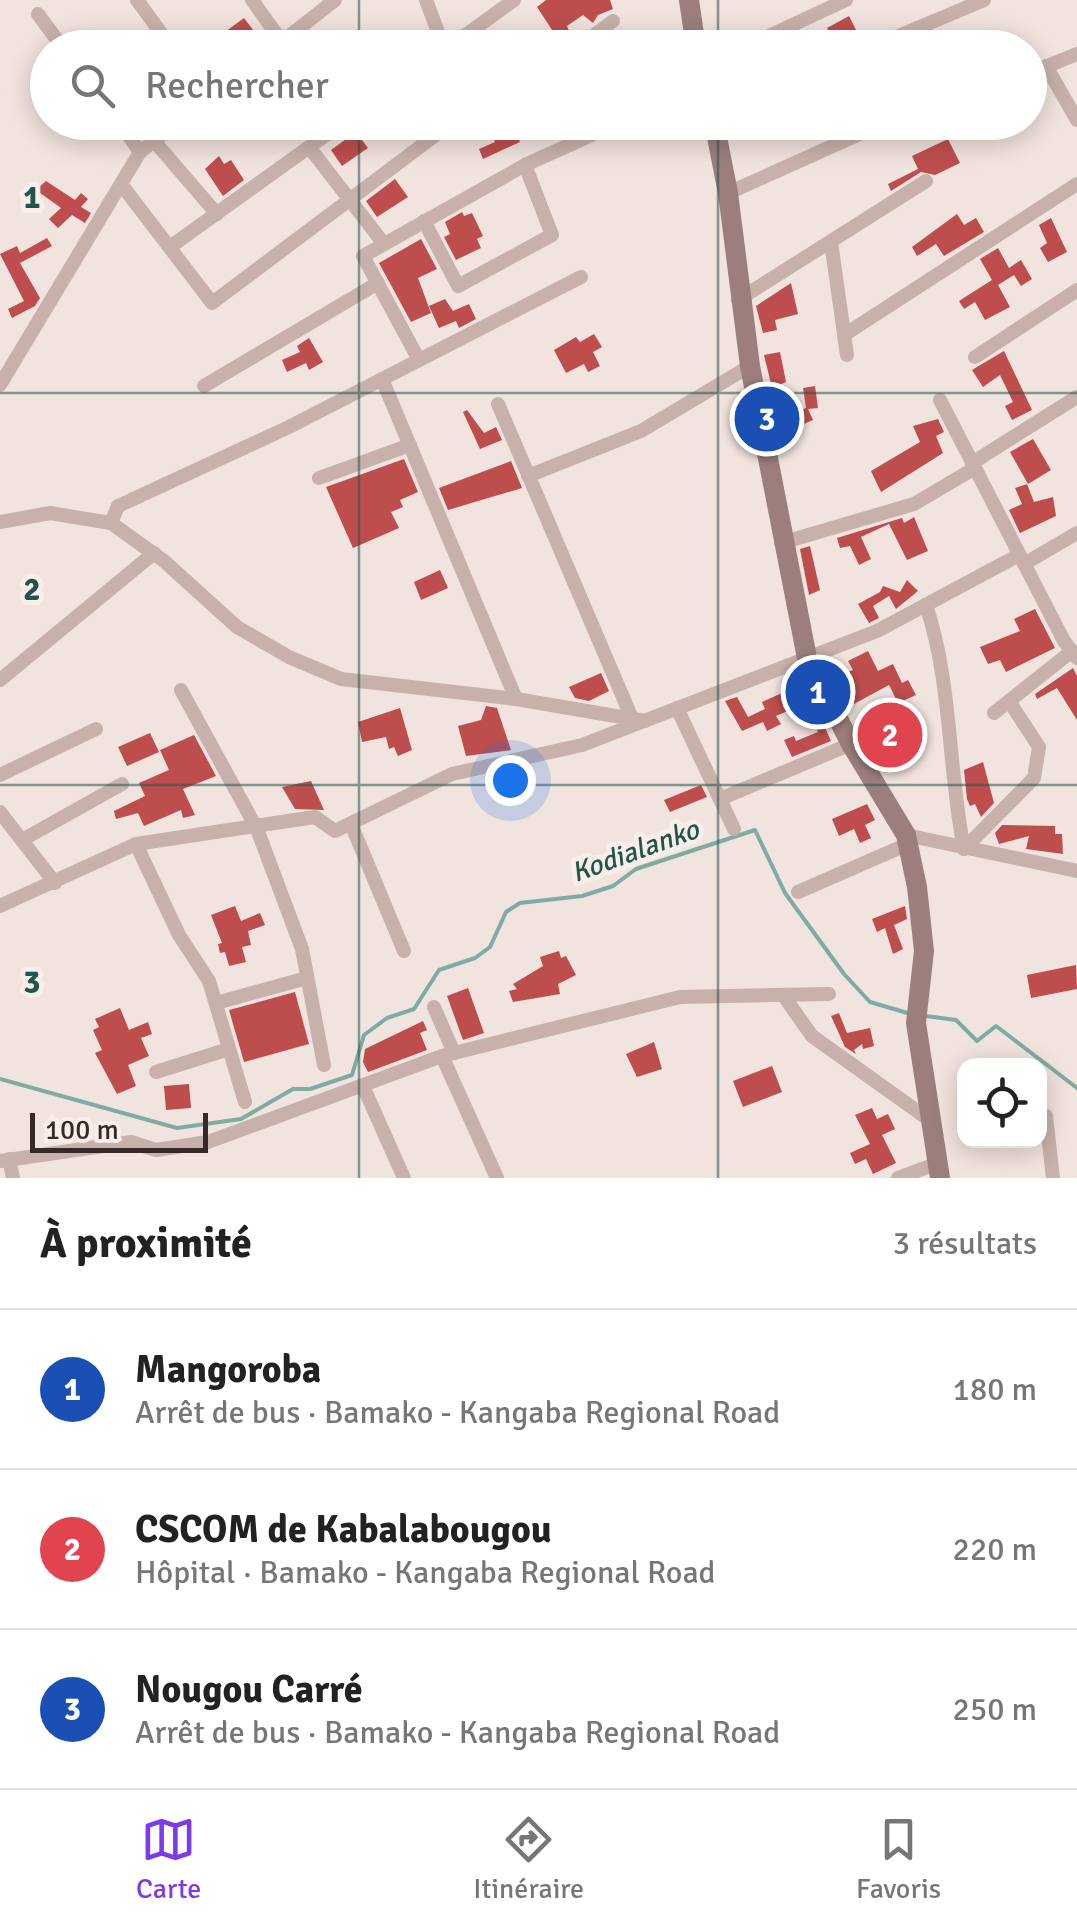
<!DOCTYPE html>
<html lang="fr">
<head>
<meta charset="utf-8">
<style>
	body { margin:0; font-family:Signika,sans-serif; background:#f2f2f2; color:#222 }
	.controls { position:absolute; right:30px; bottom:30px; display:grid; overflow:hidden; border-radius:20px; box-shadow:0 5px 25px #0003 }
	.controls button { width:90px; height:90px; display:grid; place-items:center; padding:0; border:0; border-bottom:2px solid #e0e0e0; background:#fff; color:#222; font:50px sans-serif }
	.scale { position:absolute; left:30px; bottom:25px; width:178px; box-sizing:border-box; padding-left:10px; border:5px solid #362a29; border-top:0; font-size:28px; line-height:35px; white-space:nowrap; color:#362a29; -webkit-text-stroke:8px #f9eeea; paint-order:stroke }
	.you { position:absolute; left:510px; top:780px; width:35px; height:35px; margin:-25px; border:8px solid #fff; border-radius:50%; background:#1a73e8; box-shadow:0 0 0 15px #1a73e833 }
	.badge { display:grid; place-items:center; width:65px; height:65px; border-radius:50%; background:#7c3aed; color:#fff; font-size:32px; font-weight:700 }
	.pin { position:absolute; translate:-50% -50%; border:5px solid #fff; box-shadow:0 2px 10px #0006 }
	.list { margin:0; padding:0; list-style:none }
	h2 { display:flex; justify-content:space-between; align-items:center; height:130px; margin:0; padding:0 40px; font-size:42px }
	h2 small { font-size:32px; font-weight:400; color:#767676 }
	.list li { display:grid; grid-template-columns:65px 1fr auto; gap:30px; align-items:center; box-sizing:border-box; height:160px; padding:0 40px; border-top:2px solid #e0e0e0 }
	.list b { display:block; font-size:38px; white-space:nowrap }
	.list p { margin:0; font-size:32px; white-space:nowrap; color:#767676 }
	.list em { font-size:32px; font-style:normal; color:#767676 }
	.icon { flex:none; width:55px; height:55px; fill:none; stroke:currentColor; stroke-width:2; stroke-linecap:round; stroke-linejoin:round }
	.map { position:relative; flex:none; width:1077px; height:1178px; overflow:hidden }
	.search { position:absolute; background:#fff; box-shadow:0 5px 25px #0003; left:30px; right:30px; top:30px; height:110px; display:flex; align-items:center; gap:25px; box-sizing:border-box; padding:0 35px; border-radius:55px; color:#767676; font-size:38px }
	.sheet { height:610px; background:#fff }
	nav { display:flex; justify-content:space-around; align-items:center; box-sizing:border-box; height:140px; border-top:2px solid #e0e0e0; background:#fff; font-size:28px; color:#767676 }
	nav a { display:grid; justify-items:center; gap:5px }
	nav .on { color:#7c3aed }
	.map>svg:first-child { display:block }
</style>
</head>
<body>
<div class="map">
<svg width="1077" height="1178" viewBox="0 0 1077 1178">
	<rect width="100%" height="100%" fill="#f1e3de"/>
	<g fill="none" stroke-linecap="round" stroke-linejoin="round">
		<g stroke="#7eaca3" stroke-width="4">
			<path d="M926,1016L956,1020L977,1041L996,1026L1077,1088"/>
			<path d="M0,1079L177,1128L241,1119L293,1089H310L352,1075L364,1035L387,1018L414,1009L439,970L475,958L490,947L506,912L520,903L582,896L613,886L636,869L755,830L785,893L844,974L870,1002L911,1014"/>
		</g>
	</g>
	<g fill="#be4e4e">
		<path d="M546,0H610L613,9L598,15L593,23L583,15L567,26L569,31L556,36L537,7Z"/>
		<path d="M849,16L865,48H837L827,28Z"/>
		<path d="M244,18L257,35L239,48H226L218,37Z"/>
		<path d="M511,123L520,142L483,159L479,149L495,142L491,133Z"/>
		<path d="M356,132L368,148L342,166L331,150Z"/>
		<path d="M948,139L960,163L935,175L921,172L891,191L888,184L918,169L912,156Z"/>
		<path d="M219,156L224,164L231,160L244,180L223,196L205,169Z"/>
		<path d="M395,179L408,197L377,217L366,201Z"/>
		<path d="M46,181L75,200L81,193L88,199L81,207L91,213L85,223L72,215L58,228L49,219L61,208L36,190Z"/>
		<path d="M462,212L464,216L472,213L483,236L477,239L481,248L456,260L444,237L450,234L445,222Z"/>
		<path d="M957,214L964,225L976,218L984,232L944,256L936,244L917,256L912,247Z"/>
		<path d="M1051,218L1067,252L1048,262L1040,248L1047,243L1039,225Z"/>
		<path d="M47,238L52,246L20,263L40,298L35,306L12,318L8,309L24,301L0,254L17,246L20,253Z"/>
		<path d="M421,239L437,269L418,278L431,313L411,322L379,263Z"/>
		<path d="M998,248L1009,268L1021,260L1032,279L1021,286L1014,275L998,285L1010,307L985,320L975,302L964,309L959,301L992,280L980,259Z"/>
		<path d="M791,283L798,314L775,320L777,330L763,333L756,306Z"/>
		<path d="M445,299L453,311L469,304L476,319L459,328L456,321L439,328L429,306Z"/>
		<path d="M594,334L602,347L593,352L600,366L588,372L584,364L566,373L554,350L576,337L580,342Z"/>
		<path d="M309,338L323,362L309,370L306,363L287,372L282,360L300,352L297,346Z"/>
		<path d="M1004,351L1032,410L1012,420L1005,406L1013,402L1000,375L983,387L972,370Z"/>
		<path d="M780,352L786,382L772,388L764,355Z"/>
		<path d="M815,386L818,408L808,409L813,420L794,428L789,415L806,408L803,388Z"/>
		<path d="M467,410L484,433L496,427L502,440L480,449L463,412Z"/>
		<path d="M938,419L944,432L936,436L943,453L881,492L871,471L920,442L913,426Z"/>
		<path d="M1033,439L1051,470L1028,484L1010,452Z"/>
		<path d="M404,459L418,492L400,500L403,507L391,512L399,528L353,548L326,487Z"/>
		<path d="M511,461L522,488L448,510L439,488Z"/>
		<path d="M1027,484L1034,502L1053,497L1056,516L1020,533L1009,510L1022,504L1015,488Z"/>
		<path d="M914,517L928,551L907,560L889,524L861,537L871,559L859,565L850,546L840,548L837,538L902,518L904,523Z"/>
		<path d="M810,546L820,590L809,595L800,549Z"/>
		<path d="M440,570L448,588L421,600L414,582Z"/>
		<path d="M907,580L918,591L896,609L889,596L873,606L879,618L869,623L858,604L880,592L883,586L900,592Z"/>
		<path d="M1035,609L1055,648L1006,672L1000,660L988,664L980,647L1020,631L1014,619Z"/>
		<path d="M868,651L878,671L893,664L902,683L908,680L916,695L898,703L889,685L852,705L838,676L853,670L848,661Z"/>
		<path d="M1073,668L1077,676V720L1057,688L1037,699L1035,694Z"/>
		<path d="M601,673L609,691L589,701L575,698L569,687Z"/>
		<path d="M804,683L816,707L803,713L799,706L776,716L781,724L767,731L763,722L742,731L725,701L737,697L748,717L765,709L762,702Z"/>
		<path d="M486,706L497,708L511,750L466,756L458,726L481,720Z"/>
		<path d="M400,708L412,750L398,756L394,747L389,749L386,737L362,742L358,722Z"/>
		<path d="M823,723L831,741L792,757L784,740L794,736L796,741L818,732L815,726Z"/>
		<path d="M150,733L159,752L127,766L118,747Z"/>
		<path d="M194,735L216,776L183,789L195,815L183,818L181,810L144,826L138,813L116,819L114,811L145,796L139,783L169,770L160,750Z"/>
		<path d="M983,762L994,803L981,817L975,804L970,806L967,799L964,770Z"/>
		<path d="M311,781L324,810L295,809L282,787Z"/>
		<path d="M701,785L707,797L670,812L664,800Z"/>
		<path d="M867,804L875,820L865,825L871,838L860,843L854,829L839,836L832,819Z"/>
		<path d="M1002,825L1055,826V834H1062L1063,854L1026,849L1029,836L999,844L995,833Z"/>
		<path d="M235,906L241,921L260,913L265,925L248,931L251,945L242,947L246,962L229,966L225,952L220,953L218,944L222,943L211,915Z"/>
		<path d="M905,906L907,919L894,925L903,949L893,954L885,928L877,932L872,919Z"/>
		<path d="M559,951L561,958L566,956L576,975L558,984L560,994L513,1002L509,991L517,989L513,984L543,966L540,957Z"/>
		<path d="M1076,965L1077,989L1031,998L1027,975Z"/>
		<path d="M468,988L484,1033L463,1040L447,996Z"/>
		<path d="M295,992L309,1044L244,1062L229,1010Z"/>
		<path d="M120,1008L129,1030L148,1022L152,1034L141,1038L149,1056L128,1065L136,1086L117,1094L95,1053L102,1050L93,1030L99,1027L95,1019Z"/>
		<path d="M839,1013L847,1033L870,1028L874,1046L863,1049L862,1044L854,1050L856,1054L845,1047L831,1016Z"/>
		<path d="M423,1021L427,1030L420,1033L427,1050L368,1072L363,1062L365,1049Z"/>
		<path d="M654,1042L662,1069L637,1077L626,1054Z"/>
		<path d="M772,1066L782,1092L743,1107L733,1081Z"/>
		<path d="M189,1084L191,1108L166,1110L164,1086Z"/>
		<path d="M872,1108L877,1119L888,1114L895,1129L882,1135L896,1163L873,1174L866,1159L855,1164L850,1153L870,1144L855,1115Z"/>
	</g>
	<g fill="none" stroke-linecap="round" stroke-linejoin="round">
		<g stroke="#c8b1aa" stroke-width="14">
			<path d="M137,0L172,48"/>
			<path d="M252,0L282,42"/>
			<path d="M426,0L444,48"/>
			<path d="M38,14L63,48"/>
			<path d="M894,38L984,0"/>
			<path d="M274,48L335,0"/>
			<path d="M448,48L514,0"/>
			<path d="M577,48L613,21"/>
			<path d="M743,48L846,0"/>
			<path d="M1046,66L1077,120"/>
			<path d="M1030,73L1077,54"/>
			<path d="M119,122L140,152"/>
			<path d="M154,141L217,214"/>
			<path d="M309,147L384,244"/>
			<path d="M121,184L212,303L453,122"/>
			<path d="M728,193L886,122"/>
			<path d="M424,221L458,286L552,235L525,165"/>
			<path d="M831,242L847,355"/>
			<path d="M170,247L344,122"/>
			<path d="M738,300L926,181"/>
			<path d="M844,335L1077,184"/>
			<path d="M975,357L1077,290"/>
			<path d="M419,360L363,256L525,165L620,122"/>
			<path d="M382,379L516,699"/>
			<path d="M0,385L140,152L178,122"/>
			<path d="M204,386L378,283"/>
			<path d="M940,400L1064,641L1077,658"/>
			<path d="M498,404L631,716"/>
			<path d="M972,463L1077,397"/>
			<path d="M528,476L641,431L750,366"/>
			<path d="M319,478L410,445"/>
			<path d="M0,522L50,513L111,523L164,561L237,627L289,657L341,679L516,699L645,721"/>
			<path d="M111,523L118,506L289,427L581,277"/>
			<path d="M781,543L914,504L975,468"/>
			<path d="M1024,564L1077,533"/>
			<path d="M926,605C952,683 948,769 964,849"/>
			<path d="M0,680L154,553"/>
			<path d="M181,690L257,829L302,949L324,1065"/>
			<path d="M677,708L734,829"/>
			<path d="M994,713L1072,651"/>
			<path d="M0,775L96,729"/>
			<path d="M720,799L851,744"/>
			<path d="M0,812L55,883"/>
			<path d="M351,824L404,951"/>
			<path d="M906,835L1077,871"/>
			<path d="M22,840L122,784"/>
			<path d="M136,844L179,935L209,981L245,1102"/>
			<path d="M964,849L1034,778L1039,747L1009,701"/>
			<path d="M798,892L908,844"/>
			<path d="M0,906L136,844L315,817L335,831L452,774L582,745L877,631L1019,555"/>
			<path d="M783,995L812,1036L931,1121"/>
			<path d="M216,1003L307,978"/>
			<path d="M434,1007L454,1053"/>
			<path d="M442,1056L497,1178"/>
			<path d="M156,1072L229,1049"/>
			<path d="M363,1086L404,1178"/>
			<path d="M1046,1116L1053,1178"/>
			<path d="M9,1159L13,1178"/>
			<path d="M0,1161L131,1142L156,1150L208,1142L442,1056L680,997L829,994"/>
			<path d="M898,1178L938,1163"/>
		</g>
		<g stroke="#9c7f7c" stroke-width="20">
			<path d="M689,0L696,48"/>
			<path d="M714,122L728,193L750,366L807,658L851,744L906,835L917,887L924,951L916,1023L940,1178"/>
		</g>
	</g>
	<path fill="none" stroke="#21554c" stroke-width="2.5" stroke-opacity="0.55" d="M359,0V48M718,0V48M359,122V1178M718,122V1178M0,393H1077M0,785H1077"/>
	<g text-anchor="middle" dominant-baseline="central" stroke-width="10" stroke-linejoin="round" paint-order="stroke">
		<g font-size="28" font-style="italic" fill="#21554c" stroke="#f9eeea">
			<text transform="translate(635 851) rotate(-20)">Kodialanko</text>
		</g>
	</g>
	<g font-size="32" text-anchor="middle" font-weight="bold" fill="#21554c" stroke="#f9eeea" stroke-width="10" stroke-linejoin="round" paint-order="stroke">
		<text x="32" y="208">1</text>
		<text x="32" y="600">2</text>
		<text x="32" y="993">3</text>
	</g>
</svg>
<div class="controls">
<button><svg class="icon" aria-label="locate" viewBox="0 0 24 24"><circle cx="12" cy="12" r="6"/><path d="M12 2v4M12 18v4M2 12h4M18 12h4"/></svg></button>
</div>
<div class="scale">100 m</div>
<div class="you"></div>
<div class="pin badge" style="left:818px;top:692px;background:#1a4fb4">1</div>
<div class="pin badge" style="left:890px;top:735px;background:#e0444e">2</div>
<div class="pin badge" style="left:767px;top:419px;background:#1a4fb4">3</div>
<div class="search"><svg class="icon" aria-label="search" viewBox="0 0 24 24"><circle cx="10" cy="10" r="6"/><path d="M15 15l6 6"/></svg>Rechercher</div>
</div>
<section class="sheet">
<h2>À proximité<small>3 résultats</small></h2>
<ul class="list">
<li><span class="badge" style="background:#1a4fb4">1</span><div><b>Mangoroba</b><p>Arrêt de bus · Bamako - Kangaba Regional Road</p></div><em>180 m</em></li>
<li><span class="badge" style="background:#e0444e">2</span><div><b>CSCOM de Kabalabougou</b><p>Hôpital · Bamako - Kangaba Regional Road</p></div><em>220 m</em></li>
<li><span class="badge" style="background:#1a4fb4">3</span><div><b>Nougou Carré</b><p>Arrêt de bus · Bamako - Kangaba Regional Road</p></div><em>250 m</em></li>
</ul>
</section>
<nav>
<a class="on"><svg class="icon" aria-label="map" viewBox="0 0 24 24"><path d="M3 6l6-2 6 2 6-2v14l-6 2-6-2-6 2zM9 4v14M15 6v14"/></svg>Carte</a>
<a><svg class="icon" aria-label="directions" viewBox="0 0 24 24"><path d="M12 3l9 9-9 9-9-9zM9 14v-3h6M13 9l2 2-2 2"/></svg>Itinéraire</a>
<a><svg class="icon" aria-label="saved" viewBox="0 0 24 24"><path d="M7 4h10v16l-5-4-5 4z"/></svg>Favoris</a>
</nav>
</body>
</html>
